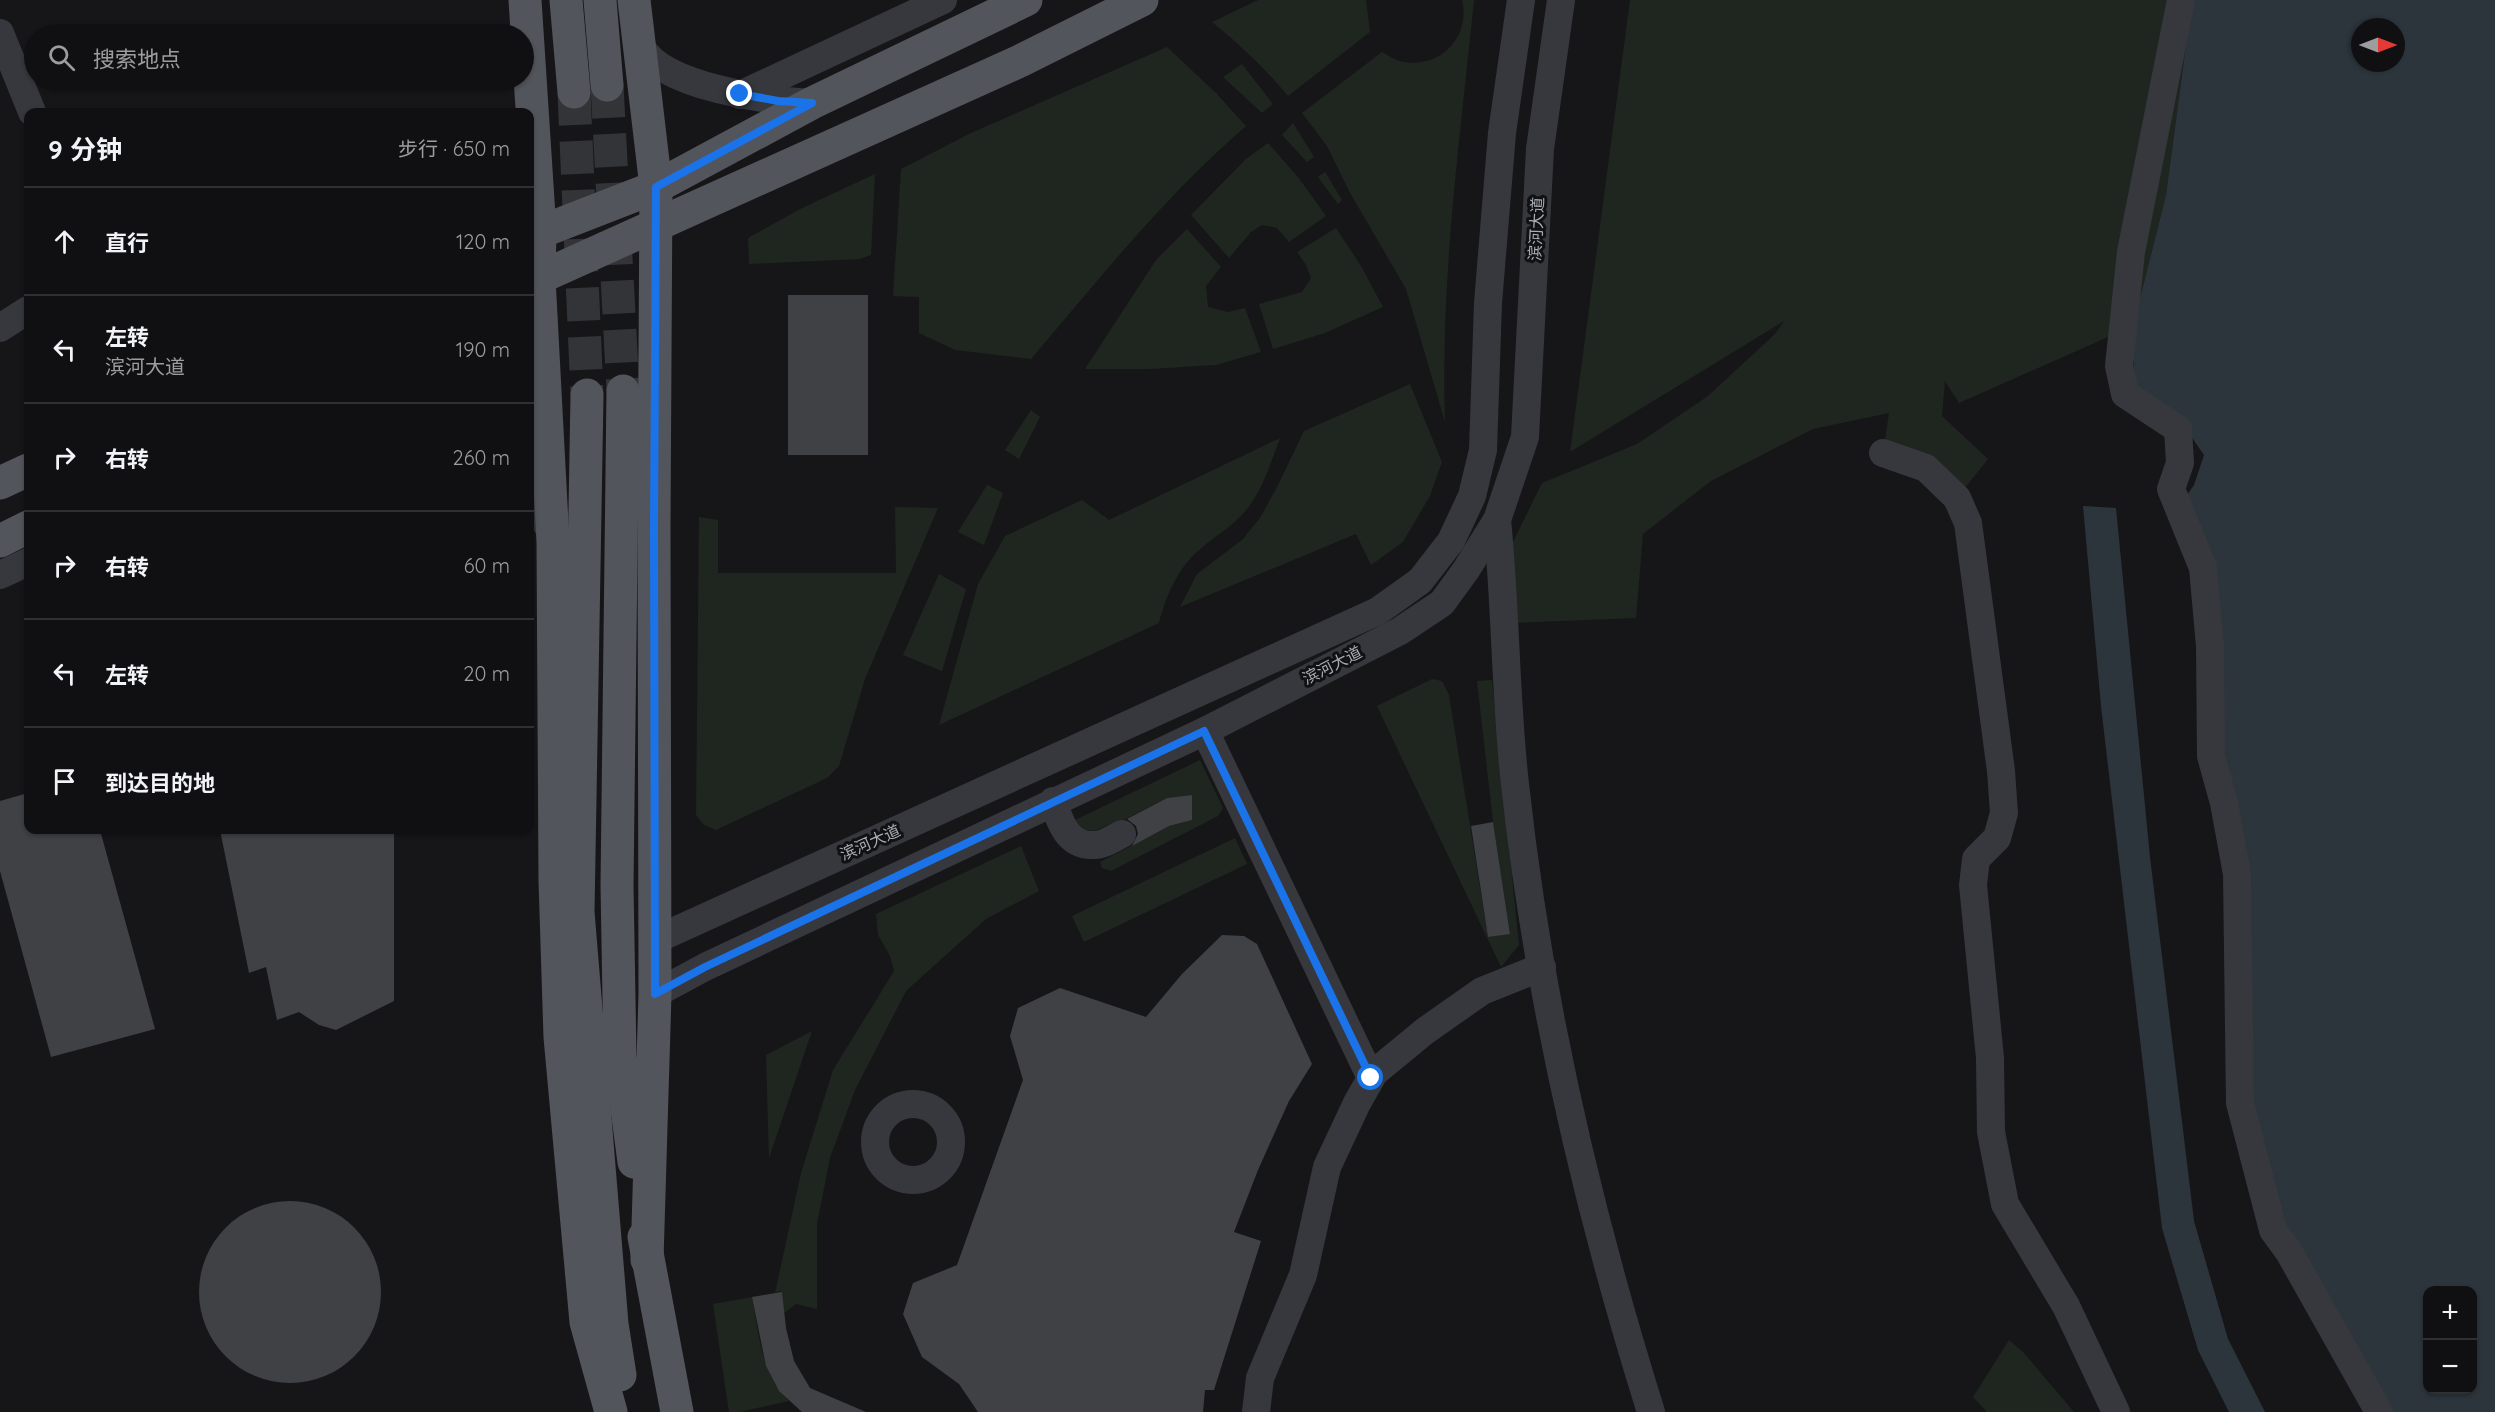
<!DOCTYPE html>
<html lang="zh">
<head>
<meta charset="utf-8">
<style>
	body { margin:0; font-family:Quicksand,"Noto Sans SC",sans-serif; background:#19191b; color:#f1f3f6 }
	.controls { position:absolute; right:18px; bottom:18px; display:grid; overflow:hidden; border-radius:12px; box-shadow:0 2px 4px #0004 }
	.controls button { width:54px; height:54px; display:grid; place-items:center; padding:0; border:0; border-bottom:2px solid #303032; background:#101012; color:#f1f3f6; font:30px sans-serif }
	.compass { position:absolute; left:2351px; top:18px; width:54px; height:54px; border-radius:50%; background:#101012; box-shadow:0 2px 4px #0004; rotate:90deg }
	.stop { position:absolute; width:18px; height:18px; margin:-14px; border:4px solid #1a73e8; border-radius:50%; background:#fff }
	.stop.end { background:#1a73e8; border-color:#fff; box-shadow:0 2px 6px #0008 }
	.list { margin:0; padding:0; list-style:none }
	h2 { display:flex; justify-content:space-between; align-items:center; height:78px; margin:0; padding:0 24px; font-size:26px }
	h2 small { font-size:20px; font-weight:400; color:#9c9d9f }
	.list li { display:grid; grid-template-columns:39px 1fr auto; gap:18px; align-items:center; box-sizing:border-box; height:108px; padding:0 24px; border-top:2px solid #303032 }
	.list b { display:block; font-size:22px; white-space:nowrap }
	.list p { margin:0; font-size:20px; white-space:nowrap; color:#9c9d9f }
	.list em { font-size:20px; font-style:normal; color:#9c9d9f }
	.icon { flex:none; width:33px; height:33px; fill:none; stroke:currentColor; stroke-width:2; stroke-linecap:round; stroke-linejoin:round }
	.map { position:relative; flex:none; width:2495px; height:1412px; overflow:hidden }
	.search { position:absolute; background:#101012; box-shadow:0 2px 4px #0004; left:24px; top:24px; width:510px; height:66px; display:flex; align-items:center; gap:15px; box-sizing:border-box; padding:0 21px; border-radius:33px; color:#9c9d9f; font-size:22px }
	.panel { position:absolute; background:#101012; box-shadow:0 2px 4px #0004; left:24px; top:108px; width:510px; height:726px; border-radius:12px }
	.map>svg:first-child { display:block }
</style>
</head>
<body>
<div class="map">
<svg width="2495" height="1412" viewBox="0 0 2495 1412">
	<rect width="100%" height="100%" fill="#161618"/>
	<g fill="#1e261f">
		<path d="M1258,0H1366L1370,32L1288,96C1265,68 1240,45 1212,22Z"/>
		<path d="M1462,0H1474C1460,140 1440,280 1445,422L1406,289L1349,191L1327,146L1302,113L1382,52C1389,56 1397,61 1404,62C1441,68 1471,36 1462,0Z"/>
		<path d="M1630,0H2192L2166,195L2133,326L1959,403L1945,381L1942,416L1988,459L1957,498L1883,453L1889,413L1813,429L1711,481L1643,534L1636,618L1513,623L1511,546L1542,483L1637,444L1708,396L1775,334L1784,321L1570,452Z"/>
		<path d="M1167,47L1216,93L1246,126C1164,197 1101,277 1031,359L955,350L919,333V297L893,296L901,169L971,133Z"/>
		<path d="M1242,64L1273,104L1262,113L1223,77Z"/>
		<path d="M1293,123L1314,157L1307,162L1282,135Z"/>
		<path d="M1268,143L1298,177L1326,216L1289,242L1277,228L1262,225L1251,232L1229,258L1191,215L1246,159Z"/>
		<path d="M1325,172L1342,200L1338,204L1318,177Z"/>
		<path d="M875,174L871,255L860,259L749,264L748,238L800,209Z"/>
		<path d="M1336,228L1361,266L1383,307L1325,333L1273,349L1259,304L1302,292L1311,278L1306,265L1297,252Z"/>
		<path d="M1187,229L1221,267L1206,286L1208,307L1228,312L1245,308L1261,352L1216,365L1150,369H1085L1156,260Z"/>
		<path d="M1410,384L1442,462L1430,496L1403,542L1371,565L1356,534L1180,607L1197,574L1242,540L1260,518L1278,485L1304,431Z"/>
		<path d="M1031,410L1040,417L1019,459L1005,450Z"/>
		<path d="M1280,438C1271,462 1263,489 1247,509C1233,527 1214,536 1198,551C1178,568 1165,598 1159,623L939,725L978,584L1005,536L1082,500L1109,520Z"/>
		<path d="M987,485L1003,493L984,545L958,532Z"/>
		<path d="M895,507L938,508L865,679L839,766L827,778L716,830L704,825L696,815L699,517L718,520V573H896Z"/>
		<path d="M939,574L966,589L942,671L903,655Z"/>
		<path d="M1432,679L1442,681L1449,695L1488,937L1510,933L1493,822L1477,681L1492,680L1519,945L1501,967L1377,706Z"/>
		<path d="M1200,760L1223,808L1218,816L1111,871L1102,868L1100,862L1169,826L1192,820V795L1167,798L1116,824L1113,823L1094,831L1081,829L1075,820Z"/>
		<path d="M1235,838L1247,864L1084,942L1072,916Z"/>
		<path d="M1021,846L1039,891L986,919L906,991L855,1090L830,1158L817,1224V1309L796,1304L784,1313L781,1291L775,1293L801,1173L833,1070L894,971L890,956L878,935L876,914Z"/>
		<path d="M812,1031L769,1158L766,1055Z"/>
		<path d="M752,1297C759,1334 761,1374 789,1401L740,1412H729L713,1304Z"/>
		<path d="M2009,1340L2024,1353L2074,1412H1987L1973,1397Z"/>
	</g>
	<g fill="#2c353c" fill-rule="evenodd">
		<path d="M2192,0H2495V1412H2372L2277,1245L2240,1103L2239,931L2183,501L2194,485L2204,455L2179,419L2134,392L2133,326L2166,195ZM2360,27H2396V63H2360ZM2428,1290H2472V1390H2428Z"/>
		<path d="M2083,506L2116,508L2150,857L2194,1221L2228,1339L2265,1412H2229L2198,1350L2162,1228L2101,706Z"/>
	</g>
	<g fill="#404145">
		<rect x="788" y="295" width="80" height="160"/>
		<path d="M28,793V830H100L155,1029L51,1057L0,871V801Z"/>
		<path d="M1192,795V820L1169,826L1132,846L1138,834L1136,826L1127,819L1167,798Z"/>
		<path d="M1493,822L1510,934L1488,937L1471,826Z"/>
		<path d="M220,830H394V1001L336,1030L319,1025L299,1012L277,1020L266,967L249,973Z"/>
		<path d="M1222,935L1244,936L1257,944L1312,1064L1289,1101L1258,1170L1234,1232L1261,1241L1214,1390H1205L1203,1412H978L959,1384L922,1357L903,1314L913,1283L957,1265L1023,1080L1010,1036L1018,1008L1060,988L1146,1017L1182,974Z"/>
		<circle cx="290" cy="1292" r="91"/>
		<path d="M782,1292L786,1328L794,1361L810,1388L866,1412H802L779,1391L766,1366L752,1297Z"/>
	</g>
	<g fill="none" stroke-linecap="round" stroke-linejoin="round">
		<g stroke="#333438" stroke-width="33" stroke-dasharray="33 16" stroke-linecap="butt">
			<path d="M607,85L623,391"/>
			<path d="M574,92L587,395"/>
		</g>
		<g stroke="#37383d" stroke-width="28">
			<path d="M2181,0L2131,252L2119,366L2125,394L2178,429L2180,463L2171,489L2203,568L2210,646L2211,756L2224,803L2237,874L2240,1103L2273,1230L2289,1252L2379,1412"/>
			<path d="M0,33L32,112"/>
			<path d="M638,33C639,37 639,43 641,46C660,87 771,101 812,103"/>
			<path d="M740,95L943,0"/>
			<path d="M0,328L28,310"/>
			<path d="M1883,453L1926,468L1957,498L1968,523L2001,771L2004,813L1997,838L1976,859L1973,885L1990,1058L1991,1132L2005,1204L2066,1306L2116,1412"/>
			<path d="M530,480L547,525"/>
			<path d="M1497,520C1506,608 1505,696 1515,784C1538,997 1587,1208 1651,1412"/>
			<path d="M0,575L28,562"/>
			<path d="M1205,731L1371,1078"/>
			<path d="M1053,801C1060,823 1068,847 1095,845C1104,845 1114,838 1122,834"/>
			<path d="M655,940L1378,611L1420,581L1451,541L1472,496L1483,450L1488,303L1502,133L1521,0"/>
			<path d="M655,994L705,967L1205,731L1400,631L1442,603L1466,570L1497,520L1525,437L1540,149L1561,0"/>
			<circle cx="913" cy="1142" r="38"/>
			<path d="M1256,1412L1260,1378L1303,1275L1327,1167L1357,1103L1374,1073L1425,1031L1482,991L1542,967"/>
		</g>
		<g stroke="#53555c" stroke-width="33">
			<path d="M525,0L540,231L539,278L553,542L555,881L560,1037L586,1322L611,1412"/>
			<path d="M566,0L574,92"/>
			<path d="M600,0L607,85"/>
			<path d="M634,0L656,187L654,527L655,994L647,1260"/>
			<path d="M530,236L656,187L812,103L1026,0"/>
			<path d="M530,282L1020,61L1142,0"/>
			<path d="M623,391L617,885L620,1056L634,1162"/>
			<path d="M587,395L578,912L612,1324L620,1375"/>
			<path d="M0,483L28,470"/>
			<path d="M0,541L28,527"/>
			<path d="M644,1237L677,1412"/>
		</g>
	</g>
	<g fill="none" stroke-linecap="round" stroke-linejoin="round">
		<path stroke="#1a73e8" stroke-width="8" d="M740,94L778,101L812,103L656,187L654,527L655,994L705,967L1204,731L1371,1078"/>
	</g>
	<g text-anchor="middle" dominant-baseline="central" stroke-width="6" stroke-linejoin="round" paint-order="stroke">
		<g font-size="16" fill="#a8adb8" stroke="#111113">
			<text transform="translate(1536 229) rotate(-87)">滨河大道</text>
			<text transform="translate(1332 665) rotate(-27)">滨河大道</text>
			<text transform="translate(870 842) rotate(-24)">滨河大道</text>
		</g>
	</g>
</svg>
<div class="controls">
<button>+</button>
<button>−</button>
</div>
<svg class="compass" viewBox="-18 -18 36 36"><path d="M0-13l5 13h-10z" fill="#e53935"/><path d="M0 13l5-13h-10z" fill="#9c9d9f"/></svg>
<div class="stop" style="left:1371px;top:1078px"></div>
<div class="stop end" style="left:740px;top:94px"></div>
<div class="search"><svg class="icon" aria-label="search" viewBox="0 0 24 24"><circle cx="10" cy="10" r="6"/><path d="M15 15l6 6"/></svg>搜索地点</div>
<section class="panel">
<h2>9 分钟<small>步行 · 650 m</small></h2>
<ul class="list">
<li><svg class="icon" aria-label="ahead" viewBox="0 0 24 24"><path d="M12 20V5M6 11l6-6 6 6"/></svg><div><b>直行</b></div><em>120 m</em></li>
<li><svg class="icon" aria-label="left" viewBox="0 0 24 24"><path d="M17 20v-9H6M10 6l-5 5 5 5"/></svg><div><b>左转</b><p>滨河大道</p></div><em>190 m</em></li>
<li><svg class="icon" aria-label="right" viewBox="0 0 24 24"><path d="M7 20v-9h11M14 6l5 5-5 5"/></svg><div><b>右转</b></div><em>260 m</em></li>
<li><svg class="icon" aria-label="right" viewBox="0 0 24 24"><path d="M7 20v-9h11M14 6l5 5-5 5"/></svg><div><b>右转</b></div><em>60 m</em></li>
<li><svg class="icon" aria-label="left" viewBox="0 0 24 24"><path d="M17 20v-9H6M10 6l-5 5 5 5"/></svg><div><b>左转</b></div><em>20 m</em></li>
<li><svg class="icon" aria-label="arrive" viewBox="0 0 24 24"><path d="M6 21V4h12l-3 4 3 4H6"/></svg><div><b>到达目的地</b></div></li>
</ul>
</section>
</div>
</body>
</html>
